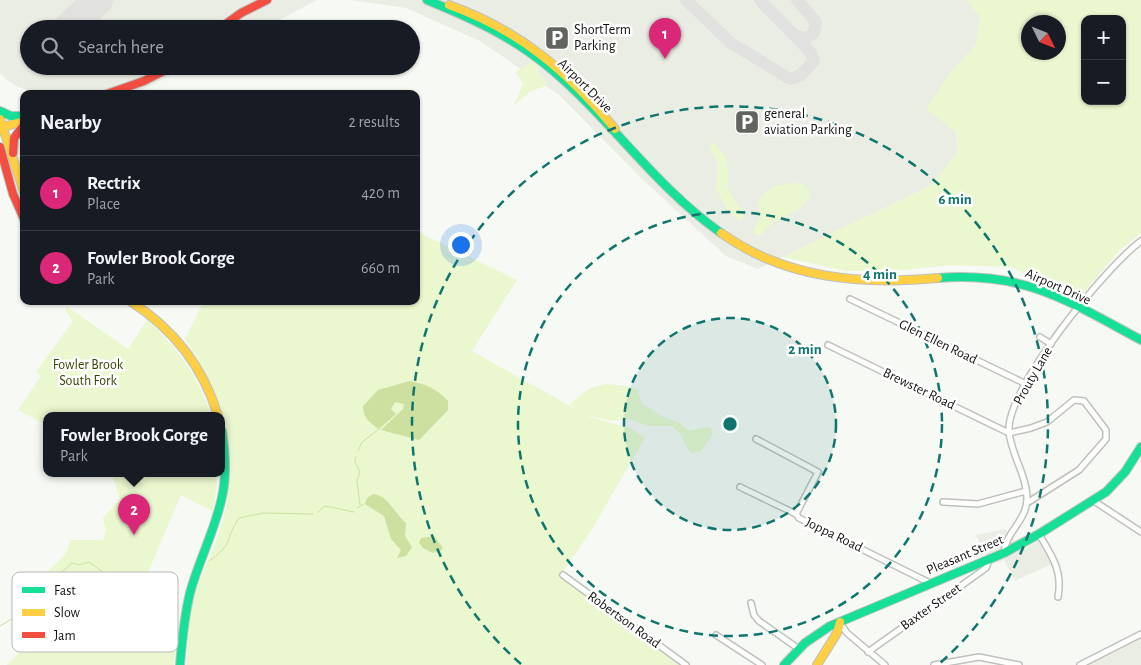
<!DOCTYPE html>
<html lang="en">
<head>
<meta charset="utf-8">
<style>
	body { margin:0; font-family:"Alegreya Sans",sans-serif; background:#242831; color:#f1f3f6 }
	.controls { position:absolute; right:15px; top:15px; display:grid; overflow:hidden; border-radius:10px; box-shadow:0 1px 4px #0004 }
	.controls button { width:45px; height:45px; display:grid; place-items:center; padding:0; border:0; border-bottom:1px solid #363941; background:#171b24; color:#f1f3f6; font:25px sans-serif }
	.compass { position:absolute; left:1021px; top:15px; width:45px; height:45px; border-radius:50%; background:#171b24; box-shadow:0 1px 4px #0004; rotate:133deg }
	.you { position:absolute; left:460px; top:244px; width:18px; height:18px; margin:-12px; border:4px solid #fff; border-radius:50%; background:#1a73e8; box-shadow:0 0 0 8px #1a73e833 }
	.badge { display:grid; place-items:center; width:32px; height:32px; border-radius:50%; background:#db2777; color:#fff; font-size:16px; font-weight:700 }
	.pin { position:absolute; translate:-50% -41px; filter:drop-shadow(0 1px 2px #0008) }
	.pin::after { content:''; position:absolute; top:26px; width:18px; height:15px; background:inherit; clip-path:polygon(0 0,100% 0,50% 100%) }
	.popup { position:absolute; left:43px; top:412px; width:182px; height:65px; box-sizing:border-box; display:grid; place-content:center; border-radius:10px; background:#171b24; filter:drop-shadow(0 1px 4px #0005); font-size:16px; white-space:nowrap; color:#9ea1a6 }
	.popup b { font-size:19px; color:#f1f3f6 }
	.popup::after { content:''; position:absolute; left:50%; top:100%; margin-left:-10px; border:10px solid transparent; border-top-color:#171b24 }
	.list { margin:0; padding:0; list-style:none }
	h2 { display:flex; justify-content:space-between; align-items:center; height:65px; margin:0; padding:0 20px; font-size:21px }
	h2 small { font-size:16px; font-weight:400; color:#9ea1a6 }
	.list li { display:grid; grid-template-columns:32px 1fr auto; gap:15px; align-items:center; box-sizing:border-box; height:75px; padding:0 20px; border-top:1px solid #363941 }
	.list b { display:block; font-size:19px; white-space:nowrap }
	.list p { margin:0; font-size:16px; white-space:nowrap; color:#9ea1a6 }
	.list em { font-size:16px; font-style:normal; color:#9ea1a6 }
	.icon { flex:none; width:28px; height:28px; fill:none; stroke:currentColor; stroke-width:2; stroke-linecap:round; stroke-linejoin:round }
	.map { position:relative; flex:none; width:1141px; height:665px; overflow:hidden }
	.search { position:absolute; background:#171b24; box-shadow:0 1px 4px #0004; left:20px; top:20px; width:400px; height:55px; display:flex; align-items:center; gap:12px; box-sizing:border-box; padding:0 18px; border-radius:28px; color:#9ea1a6; font-size:19px }
	.panel { position:absolute; background:#171b24; box-shadow:0 1px 4px #0004; left:20px; top:90px; width:400px; height:215px; border-radius:10px }
	.map>svg:first-child { display:block }
</style>
</head>
<body>
<div class="map">
<svg width="1141" height="665" viewBox="0 0 1141 665">
	<rect width="100%" height="100%" fill="#f7f9f4"/>
	<g fill="#eaede3">
		<path d="M0,0H317L262,29H29V66H189L134,94H43L18,87L6,79L0,73Z"/>
		<path d="M351,0H966L980,16L976,45L951,71L958,152L945,169L930,186L758,269L726,256L642,179L559,95L480,41L406,8Z"/>
		<path d="M1005,529L1023,550L1038,541L1052,564L1015,581L1004,560L990,565L976,535Z"/>
		<path d="M1141,639V665H1090L1093,663Z"/>
	</g>
	<g fill="#eaf7cf" fill-rule="evenodd">
		<path d="M966,0H1141V233L1120,250L1078,299L1011,267L951,265L904,270L846,271L783,257L930,186L958,152L957,133L926,109L951,71L976,45L980,16ZM1085,19H1122V101H1085ZM1058,22V52H1028V22Z"/>
		<path d="M535,60L538,64V72L547,83L543,87L531,91L514,105L523,84L516,72Z"/>
		<path d="M713,142L726,157L729,174L727,187L744,214L742,220L737,219L729,212L716,189L718,165L709,146Z"/>
		<path d="M796,183L804,184L810,191C808,211 790,212 776,221C769,225 766,230 761,235H755L753,231L759,218V200L763,195L774,186Z"/>
		<path d="M416,231L517,280L472,351L590,417L632,429L645,438L589,534L559,577L681,665H187C188,645 188,624 192,604C199,577 213,553 221,526C243,456 225,398 185,339L204,301H416Z"/>
		<path d="M66,306L128,349L147,320C177,347 199,377 211,416H46V425L18,410L41,376L36,372L73,321L66,311Z"/>
		<path d="M606,384L626,386L638,390L642,404L662,416L681,424L689,431L708,427L711,428L712,435L701,451L692,453L687,448L680,433L672,426H649L629,419L612,421L589,416L570,405C582,393 589,387 606,384Z"/>
		<path d="M112,474H218L213,511L181,495L136,600L172,621L179,616L174,665H7L53,617L27,596L50,569L65,555L71,540H103L106,530L103,518L120,499Z"/>
	</g>
	<g fill="#cde09f">
		<path d="M410,381C426,384 437,389 448,401V410L419,440L381,430L403,409L404,404L395,402L391,409L396,414L379,429C370,423 363,418 363,406L378,390Z"/>
		<path d="M373,494C389,496 394,513 406,523L405,536L412,547L406,556L397,558L401,550L391,539L384,516L365,504L367,498Z"/>
		<path d="M434,536L443,548L440,551L433,553L423,548L419,543L421,538Z"/>
	</g>
	<g fill="none" stroke-linecap="round" stroke-linejoin="round">
		<g stroke="#cde09f" stroke-width="1">
			<path d="M358,451L362,442L379,429"/>
			<path d="M356,457L355,462L360,472L357,481L360,505"/>
			<path d="M357,508L364,504"/>
			<path d="M318,512L325,506L354,512"/>
			<path d="M209,561C235,543 224,540 239,518L263,513L313,514"/>
			<path d="M0,626L20,614L25,602L33,593L43,589L72,563L79,565L89,562L107,575L119,578L124,585L137,580L150,584L161,577"/>
		</g>
		<g stroke="#e1e2df" stroke-width="12">
			<path d="M686,0L731,43L790,79L801,75L814,61L811,53L795,36"/>
			<path d="M760,0L795,36L806,38L814,33L816,22L797,0"/>
		</g>
		<path stroke="#e1e2df" stroke-width="30" d="M67,29L98,0"/>
		<defs>
			<g id="street">
				<path d="M850,299L1026,384"/>
				<path d="M1040,337L1051,344"/>
				<path d="M828,345L1009,433L1031,428L1047,422L1074,400L1084,401L1106,430V439L1079,470L1027,503"/>
				<path d="M756,439L818,472L796,514"/>
				<path d="M740,487L796,514L799,518L930,583"/>
				<path d="M1094,501L1141,532"/>
				<path d="M943,502L978,504L1026,491"/>
				<path d="M1039,534C1052,556 1063,571 1058,597"/>
				<path d="M1004,553C1005,533 1027,520 1027,499C1027,476 1011,454 1009,432C1005,389 1106,267 1141,241"/>
				<path d="M563,575L686,665"/>
				<path d="M751,603L754,615L759,621L799,649"/>
				<path d="M840,623L847,633L885,665"/>
				<path d="M716,635L762,665"/>
				<path d="M868,652L986,568L989,560"/>
				<path d="M934,665L979,657L1019,665"/>
				<path d="M1080,665L1141,634"/>
			</g>
			<g id="fast">
				<path d="M427,0C469,17 511,36 546,65C609,116 654,186 721,233"/>
				<path d="M0,111L11,116H24"/>
				<path d="M938,278C1025,271 1068,301 1141,340"/>
				<path d="M180,665C182,641 184,617 190,593C199,559 217,527 223,492C227,471 225,451 222,431"/>
				<path d="M784,665L805,643L830,626L1004,553L1039,534L1106,492L1125,472L1141,447"/>
			</g>
			<g id="slow">
				<path d="M449,5C521,31 567,71 615,129"/>
				<path d="M0,119L24,192"/>
				<path d="M0,128L24,121"/>
				<path d="M721,233C786,279 860,285 938,278"/>
				<path d="M130,301C174,329 203,366 218,416"/>
				<path d="M817,665L837,633L840,622"/>
			</g>
			<g id="jam">
				<path d="M219,29L241,13L267,0"/>
				<path d="M107,94L144,81L173,66"/>
				<path d="M0,147L13,194L24,219"/>
				<path d="M13,153L14,138L24,125"/>
			</g>
		</defs>
		<use href="#street" stroke="#bfc1be" stroke-width="8"/>
		<use href="#fast" stroke="#bfc1be" stroke-width="10"/>
		<use href="#slow" stroke="#bfc1be" stroke-width="10"/>
		<use href="#jam" stroke="#bfc1be" stroke-width="10"/>
		<use href="#street" stroke="#fefefd" stroke-width="5"/>
		<use href="#fast" stroke="#16e098" stroke-width="8"/>
		<use href="#slow" stroke="#ffcf43" stroke-width="8"/>
		<use href="#jam" stroke="#f24e42" stroke-width="8"/>
	</g>
	<circle cx="730" cy="424" r="106" fill="#0f766e" fill-opacity=".12"/>
	<g fill="none" stroke="#0f766e" stroke-width="2.5" stroke-dasharray="9 6">
		<circle cx="730" cy="424" r="106"/>
		<circle cx="730" cy="424" r="212"/>
		<path d="M521 664A318 318 0 1 1 939 664"/>
	</g>
	<defs>
		<symbol id="parking-square" viewBox="-11 -11 22 22"><rect x="-9" y="-9" width="18" height="18" rx="4" fill="#626460" stroke="#fff"/><path d="M-3.5-5.5H1a3.5 3.5 0 0 1 0 7H-1V5.5H-3.5ZM-1-3.4V-.6H.8a1.4 1.4 0 0 0 0-2.8Z" fill="#fff"/></symbol>
	</defs>
	<g fill-rule="evenodd">
		<use href="#parking-square" x="543" y="24" width="28" height="28"/>
		<use href="#parking-square" x="733" y="108" width="28" height="28"/>
	</g>
	<g text-anchor="middle" dominant-baseline="central" stroke-width="5" stroke-linejoin="round" paint-order="stroke">
		<g font-size="14" fill="#121311" stroke="#fff" text-anchor="start">
			<text x="574" y="30">ShortTerm<tspan x="574" dy="16">Parking</tspan></text>
			<text x="764" y="114">general<tspan x="764" dy="16">aviation Parking</tspan></text>
		</g>
		<g font-size="14" fill="#121311" stroke="#fff">
			<text transform="translate(585 86) rotate(45)">Airport Drive</text>
			<text transform="translate(1058 287) rotate(24)">Airport Drive</text>
			<text transform="translate(938 342) rotate(26)">Glen Ellen Road</text>
			<text transform="translate(1033 376) rotate(-60)">Prouty Lane</text>
			<text transform="translate(919 389) rotate(26)">Brewster Road</text>
			<text transform="translate(834 535) rotate(26)">Joppa Road</text>
			<text transform="translate(965 555) rotate(-23)">Pleasant Street</text>
			<text transform="translate(931 607) rotate(-35)">Baxter Street</text>
			<text transform="translate(624 620) rotate(36)">Robertson Road</text>
		</g>
		<g font-size="14" fill="#364400" stroke="#fff">
			<text x="88" y="365">Fowler Brook<tspan x="88" dy="16">South Fork</tspan></text>
		</g>
	</g>
	<rect x="12" y="572" width="166" height="80" rx="8" fill="#fff" stroke="#b8b8b8" stroke-width="1"/>
	<rect x="22" y="587" width="23" height="6" fill="#16e098"/>
	<rect x="22" y="609" width="23" height="7" fill="#ffcf43"/>
	<rect x="22" y="632" width="23" height="6" fill="#f24e42"/>
	<g font-size="14" fill="#121311">
		<text x="54" y="595">Fast</text>
		<text x="54" y="617">Slow</text>
		<text x="54" y="640">Jam</text>
	</g>
	<circle cx="730" cy="424" r="8" fill="#0f766e" stroke="#fff" stroke-width="2.5"/>
	<g font-size="15" text-anchor="middle" font-weight="bold" fill="#0f766e" stroke="#fff" stroke-width="5" stroke-linejoin="round" paint-order="stroke">
		<text x="955" y="204">6 min</text>
		<text x="880" y="279">4 min</text>
		<text x="805" y="354">2 min</text>
	</g>
</svg>
<div class="controls">
<button>+</button>
<button>−</button>
</div>
<svg class="compass" viewBox="-18 -18 36 36"><path d="M0-13l5 13h-10z" fill="#e53935"/><path d="M0 13l5-13h-10z" fill="#9ea1a6"/></svg>
<div class="you"></div>
<div class="pin badge" style="left:665px;top:59px">1</div>
<div class="pin badge" style="left:134px;top:535px">2</div>
<div class="popup"><b>Fowler Brook Gorge</b>Park</div>
<div class="search"><svg class="icon" aria-label="search" viewBox="0 0 24 24"><circle cx="10" cy="10" r="6"/><path d="M15 15l6 6"/></svg>Search here</div>
<section class="panel">
<h2>Nearby<small>2 results</small></h2>
<ul class="list">
<li><span class="badge">1</span><div><b>Rectrix</b><p>Place</p></div><em>420 m</em></li>
<li><span class="badge">2</span><div><b>Fowler Brook Gorge</b><p>Park</p></div><em>660 m</em></li>
</ul>
</section>
</div>
</body>
</html>
